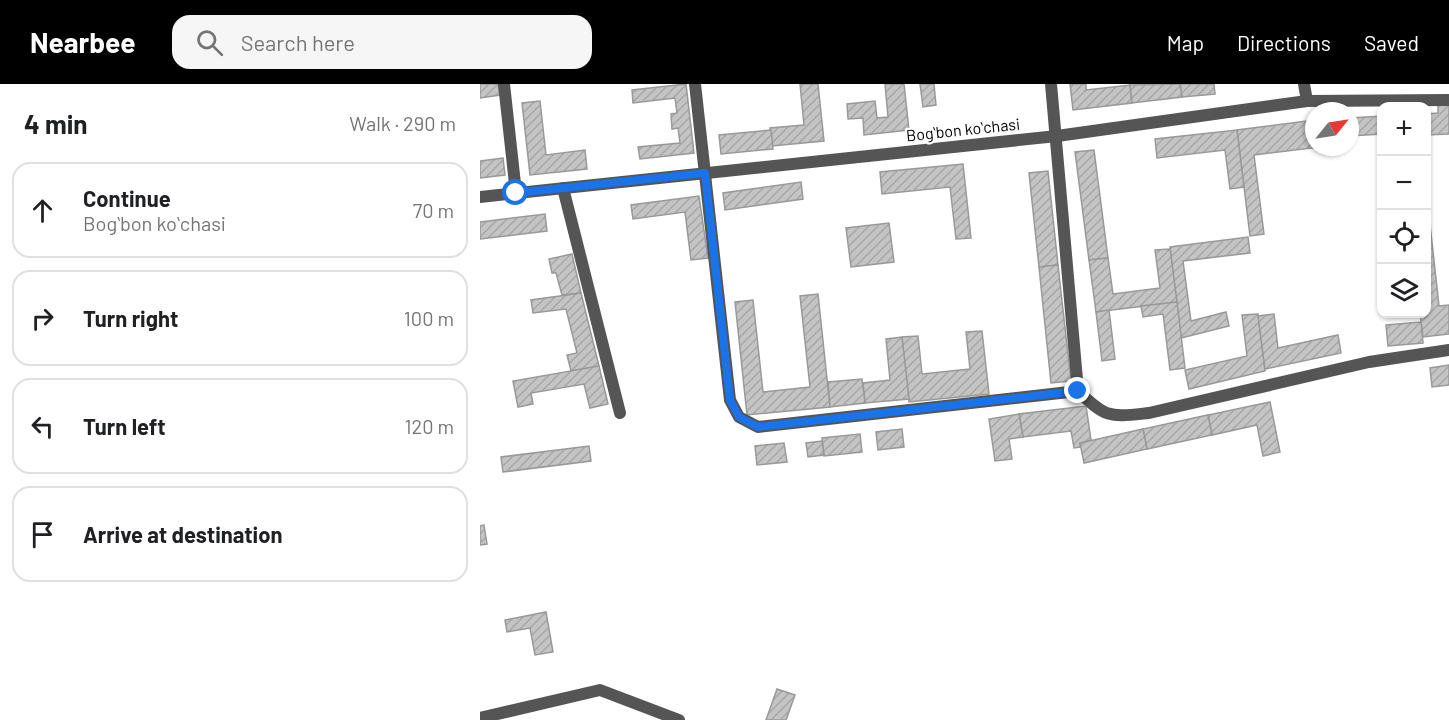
<!DOCTYPE html>
<html lang="en">
<head>
<meta charset="utf-8">
<style>
	body { margin:0; font-family:Barlow,sans-serif; background:#f6f6f6; color:#202124 }
	.controls { position:absolute; right:18px; top:18px; display:grid; overflow:hidden; border-radius:12px; box-shadow:0 2px 4px #0004 }
	.controls button { width:54px; height:54px; display:grid; place-items:center; padding:0; border:0; border-bottom:2px solid #e0e0e0; background:#fff; color:#202124; font:30px sans-serif }
	.compass { position:absolute; left:825px; top:18px; width:54px; height:54px; border-radius:50%; background:#fff; box-shadow:0 2px 4px #0004; rotate:60deg }
	.stop { position:absolute; width:18px; height:18px; margin:-14px; border:4px solid #1a73e8; border-radius:50%; background:#fff }
	.stop.end { background:#1a73e8; border-color:#fff; box-shadow:0 2px 6px #0008 }
	.list { margin:0; padding:0; list-style:none }
	h2 { display:flex; justify-content:space-between; align-items:center; height:78px; margin:0; padding:0 24px; font-size:26px }
	h2 small { font-size:20px; font-weight:400; color:#757577 }
	.list li { display:grid; grid-template-columns:39px 1fr auto; gap:18px; align-items:center; box-sizing:border-box; height:96px; margin:0 12px 12px; padding:0 12px; border:2px solid #e0e0e0; border-radius:18px }
	.list b { display:block; font-size:22px; white-space:nowrap }
	.list p { margin:0; font-size:20px; white-space:nowrap; color:#757577 }
	.list em { font-size:20px; font-style:normal; color:#757577 }
	.icon { flex:none; width:33px; height:33px; fill:none; stroke:currentColor; stroke-width:2; stroke-linecap:round; stroke-linejoin:round }
	.map { position:relative; flex:none; width:969px; height:636px; overflow:hidden }
	header { display:flex; align-items:center; gap:36px; box-sizing:border-box; height:84px; padding:0 30px; background:#000; color:#fff }
	header strong { font-size:28px }
	nav { display:flex; gap:33px; margin-inline-start:auto; font-size:21px }
	.search { width:420px; height:54px; background:#f6f6f6; display:flex; align-items:center; gap:15px; box-sizing:border-box; padding:0 21px; border-radius:18px; color:#757577; font-size:22px }
	main { display:flex }
	aside { flex:1; background:#fff }
	.map>svg:first-child { display:block }
</style>
</head>
<body>
<header>
<strong>Nearbee</strong>
<div class="search"><svg class="icon" aria-label="search" viewBox="0 0 24 24"><circle cx="10" cy="10" r="6"/><path d="M15 15l6 6"/></svg>Search here</div>
<nav><a>Map</a><a>Directions</a><a>Saved</a></nav>
</header>
<main>
<aside>
<h2>4 min<small>Walk · 290 m</small></h2>
<ul class="list">
<li><svg class="icon" aria-label="ahead" viewBox="0 0 24 24"><path d="M12 20V5M6 11l6-6 6 6"/></svg><div><b>Continue</b><p>Bogʻbon koʻchasi</p></div><em>70 m</em></li>
<li><svg class="icon" aria-label="right" viewBox="0 0 24 24"><path d="M7 20v-9h11M14 6l5 5-5 5"/></svg><div><b>Turn right</b></div><em>100 m</em></li>
<li><svg class="icon" aria-label="left" viewBox="0 0 24 24"><path d="M17 20v-9H6M10 6l-5 5 5 5"/></svg><div><b>Turn left</b></div><em>120 m</em></li>
<li><svg class="icon" aria-label="arrive" viewBox="0 0 24 24"><path d="M6 21V4h12l-3 4 3 4H6"/></svg><div><b>Arrive at destination</b></div></li>
</ul>
</aside>
<div class="map">
<svg width="969" height="636" viewBox="0 0 969 636">
	<defs>
		<pattern id="building-hatch" width="6" height="6" patternUnits="userSpaceOnUse" patternTransform="scale(1.5)"><rect width="6" height="6" fill="#c4c4c4"/><path d="M-1 1l2-2M0 6l6-6M5 7l2-2" fill="none" stroke="#a7a7a7"/></pattern>
	</defs>
	<rect width="100%" height="100%" fill="#fff"/>
	<g fill="url(#building-hatch)" stroke="#999" stroke-width="1.5">
		<path d="M0,0H18L20,11L0,14Z"/>
		<path d="M206,0L214,69L160,75L158,63L200,59L198,44L192,45L191,30L197,29L195,14L153,19L152,6Z"/>
		<path d="M320,0H338L344,57L292,62L290,44L324,41Z"/>
		<path d="M405,0H424L429,46L384,51L383,34L368,35L367,20L395,17L397,34L408,33Z"/>
		<path d="M440,0H454L456,21L443,23Z"/>
		<path d="M590,0H606V6L650,1L652,19L593,26Z"/>
		<path d="M700,0H734L735,10L702,13Z"/>
		<path d="M700,0L702,13L652,19L650,1Z"/>
		<path d="M60,17L66,71L105,66L107,85L50,91L42,19Z"/>
		<path d="M969,20V50L946,51V30L958,29V21Z"/>
		<path d="M902,32V50L870,52V34Z"/>
		<path d="M834,36V63H840L774,71L784,150L770,152L757,46Z"/>
		<path d="M291,46L293,65L241,70L239,51Z"/>
		<path d="M757,46L764,103L750,105L745,66L677,74L675,55Z"/>
		<path d="M614,66L628,174L609,176L595,68Z"/>
		<path d="M23,74L25,91L0,94V77Z"/>
		<path d="M483,80L491,154L476,155L470,103L402,110L400,88Z"/>
		<path d="M568,87L578,181L559,183L549,89Z"/>
		<path d="M321,98L323,115L245,126L243,109Z"/>
		<path d="M946,104L959,222L969,221V250L943,253L940,230H946Z"/>
		<path d="M219,112L228,174L211,176L205,128L153,135L151,121Z"/>
		<path d="M65,130L67,147L0,155V138Z"/>
		<path d="M409,139L414,178L371,183L366,144Z"/>
		<path d="M768,153L770,169L703,177L711,237L746,228L749,242L701,254L690,163Z"/>
		<path d="M690,165L697,218L616,228L609,176L628,174L633,210L680,204L675,166Z"/>
		<path d="M92,170L101,209L82,211L76,189H72L69,175Z"/>
		<path d="M578,181L591,297L571,299L559,183Z"/>
		<path d="M101,209L119,282L91,287L87,271L97,269L86,225L53,229L51,216Z"/>
		<path d="M338,210L350,323L267,331L255,218L273,216L283,308L330,303L320,212Z"/>
		<path d="M697,218L705,284L690,286L683,230L663,233L661,222Z"/>
		<path d="M629,226L635,275L622,277L616,228Z"/>
		<path d="M778,230L785,287L709,305L705,286L767,272L762,231Z"/>
		<path d="M794,230L798,264L858,251L861,269L785,285L778,232Z"/>
		<path d="M941,238L943,259L908,262L906,241Z"/>
		<path d="M502,247L509,310L429,318L422,253L438,252L442,290L490,285L486,248Z"/>
		<path d="M422,253L429,315L385,319L383,299L410,296L406,255Z"/>
		<path d="M969,281V301L952,303L950,284Z"/>
		<path d="M119,282L128,320L110,324L104,300L51,309L53,320L38,323L33,297Z"/>
		<path d="M382,295L385,319L350,323L348,298Z"/>
		<path d="M790,318L800,368L783,372L777,341L732,351L728,331Z"/>
		<path d="M606,322L611,356L600,359V363L594,364L591,347L543,353L539,330Z"/>
		<path d="M539,330L543,353L529,355L532,375L515,377L509,335Z"/>
		<path d="M728,331L732,351L667,365L663,345Z"/>
		<path d="M422,345L424,363L398,366L396,348Z"/>
		<path d="M663,345L667,365L604,379L600,359Z"/>
		<path d="M380,350L382,368L344,372L342,354Z"/>
		<path d="M342,357L344,371L328,373L326,359Z"/>
		<path d="M304,359L307,378L277,381L275,362Z"/>
		<path d="M109,362L111,377L23,388L21,373Z"/>
		<path d="M4,441L7,460L0,461V442Z"/>
		<path d="M66,528L73,568L55,571L50,544L27,548L25,536Z"/>
		<path d="M297,605L315,611L306,636H286Z"/>
	</g>
	<g fill="none" stroke-linecap="round" stroke-linejoin="round">
		<g stroke="#555" stroke-width="12">
			<path d="M24,0L36,109"/>
			<path d="M215,0L250,316L259,333L278,343L598,307L571,0"/>
			<path d="M824,0L827,17"/>
			<path d="M83,104L140,329"/>
			<path d="M598,307C627,335 630,333 669,329L889,278L969,266"/>
			<path d="M0,634L120,606L199,636"/>
		</g>
		<path stroke="#555" stroke-width="12" d="M0,113L577,52L827,17L969,16"/>
	</g>
	<g fill="none" stroke-linecap="round" stroke-linejoin="round">
		<path stroke="#1a73e8" stroke-width="8" d="M36,109L225,89L250,316L259,333L278,343L598,307"/>
	</g>
	<g text-anchor="middle" dominant-baseline="central" stroke-width="4.5" stroke-linejoin="round" paint-order="stroke">
		<g font-size="16" fill="#000" stroke="#fff">
			<text transform="translate(483 45) rotate(-6)">Bogʻbon koʻchasi</text>
		</g>
	</g>
</svg>
<div class="controls">
<button>+</button>
<button>−</button>
<button><svg class="icon" aria-label="locate" viewBox="0 0 24 24"><circle cx="12" cy="12" r="6"/><path d="M12 2v4M12 18v4M2 12h4M18 12h4"/></svg></button>
<button><svg class="icon" aria-label="layers" viewBox="0 0 24 24"><path d="M12 4l9 5-9 5-9-5zM3 14l9 5 9-5"/></svg></button>
</div>
<svg class="compass" viewBox="-18 -18 36 36"><path d="M0-13l5 13h-10z" fill="#e53935"/><path d="M0 13l5-13h-10z" fill="#757577"/></svg>
<div class="stop" style="left:36px;top:109px"></div>
<div class="stop end" style="left:598px;top:307px"></div>
</div>
</main>
</body>
</html>
